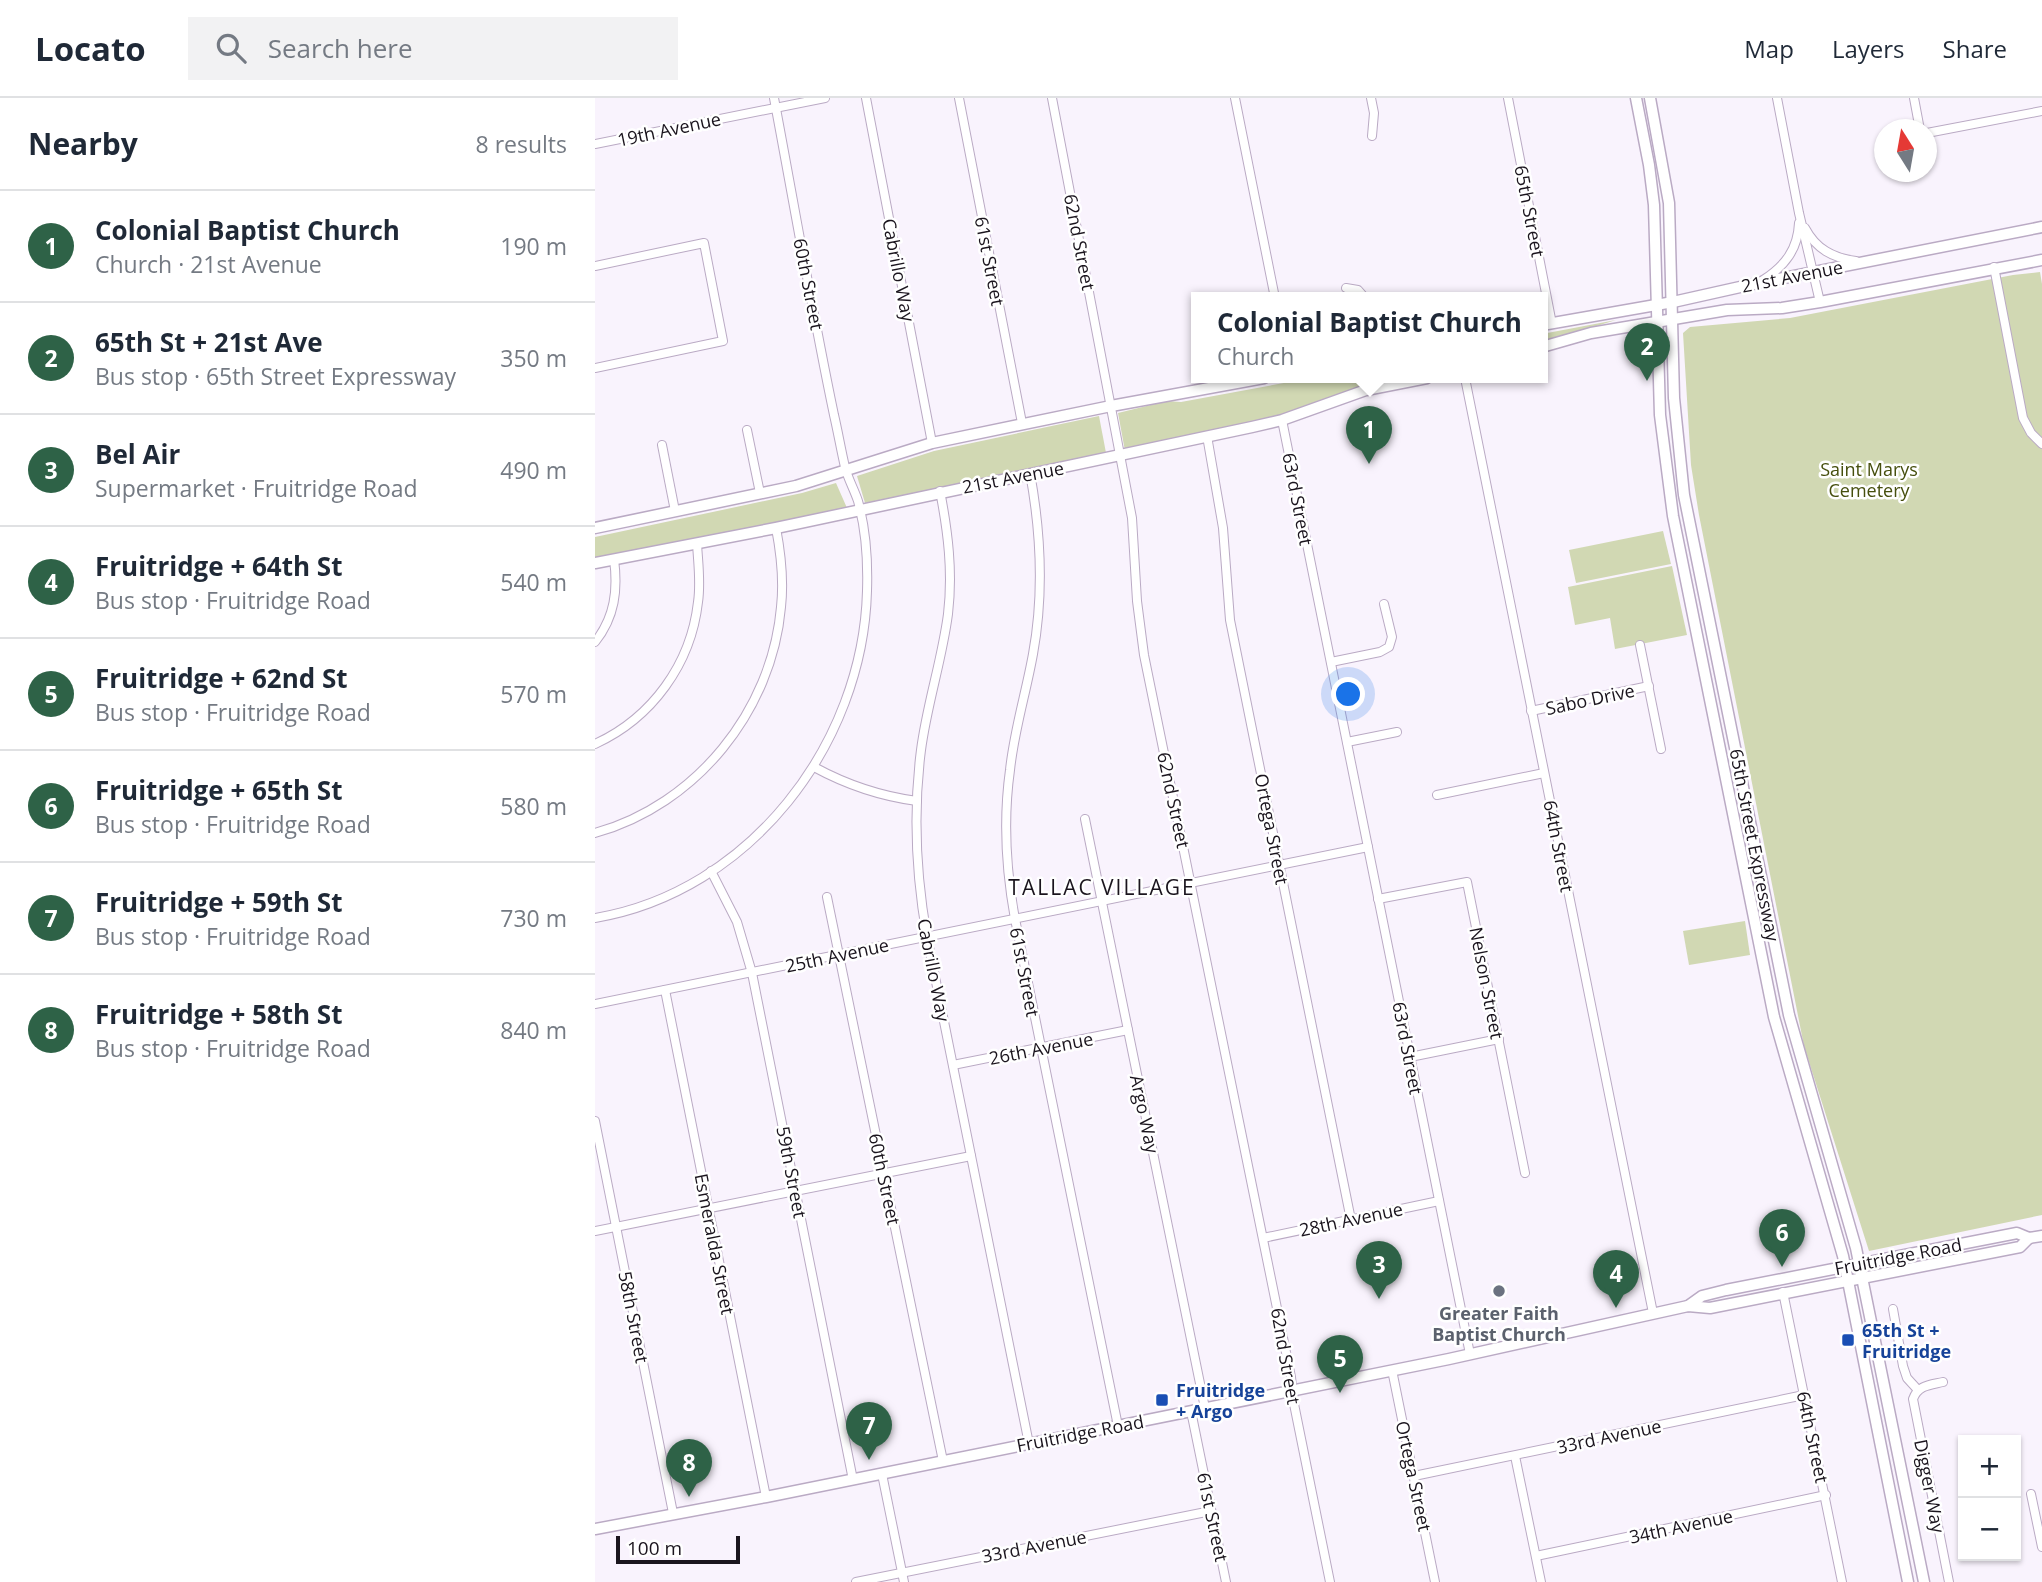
<!DOCTYPE html>
<html lang="en">
<head>
<meta charset="utf-8">
<style>
	body { margin:0; font-family:"Open Sans",sans-serif; background:#f2f2f3; color:#1f2937 }
	.controls { position:absolute; right:21px; bottom:21px; display:grid; overflow:hidden; border-radius:0px; box-shadow:0 2px 5px #0004 }
	.controls button { width:63px; height:63px; display:grid; place-items:center; padding:0; border:0; border-bottom:2px solid #e0e1e3; background:#fff; color:#1f2937; font:35px sans-serif }
	.compass { position:absolute; left:1279px; top:21px; width:63px; height:63px; border-radius:50%; background:#fff; box-shadow:0 2px 5px #0004; rotate:349deg }
	.scale { position:absolute; left:21px; bottom:18px; width:124px; box-sizing:border-box; padding-left:7px; border:4px solid #1a141d; border-top:0; font-size:19px; line-height:24px; white-space:nowrap; color:#1a141d; -webkit-text-stroke:5px #fff; paint-order:stroke }
	.you { position:absolute; left:754px; top:597px; width:24px; height:24px; margin:-18px; border:5px solid #fff; border-radius:50%; background:#1a73e8; box-shadow:0 0 0 10px #1a73e833 }
	.badge { display:grid; place-items:center; width:46px; height:46px; border-radius:50%; background:#2e6247; color:#fff; font-size:23px; font-weight:700 }
	.pin { position:absolute; translate:-50% -58px; filter:drop-shadow(0 2px 4px #0008) }
	.pin::after { content:''; position:absolute; top:37px; width:24px; height:21px; background:inherit; clip-path:polygon(0 0,100% 0,50% 100%) }
	.popup { position:absolute; left:596px; top:194px; width:357px; height:91px; box-sizing:border-box; display:grid; place-content:center; border-radius:0px; background:#fff; filter:drop-shadow(0 2px 5px #0005); font-size:23px; white-space:nowrap; color:#747a83 }
	.popup b { font-size:26px; color:#1f2937 }
	.popup::after { content:''; position:absolute; left:50%; top:100%; margin-left:-14px; border:14px solid transparent; border-top-color:#fff }
	.list { margin:0; padding:0; list-style:none }
	h2 { display:flex; justify-content:space-between; align-items:center; height:91px; margin:0; padding:0 28px; font-size:30px }
	h2 small { font-size:23px; font-weight:400; color:#747a83 }
	.list li { display:grid; grid-template-columns:46px 1fr auto; gap:21px; align-items:center; box-sizing:border-box; height:112px; padding:0 28px; border-top:2px solid #e0e1e3 }
	.list b { display:block; font-size:26px; white-space:nowrap }
	.list p { margin:0; font-size:23px; white-space:nowrap; color:#747a83 }
	.list em { font-size:23px; font-style:normal; color:#747a83 }
	.icon { flex:none; width:38px; height:38px; fill:none; stroke:currentColor; stroke-width:2; stroke-linecap:round; stroke-linejoin:round }
	.map { position:relative; flex:none; width:1447px; height:1484px; overflow:hidden }
	header { display:flex; align-items:center; gap:42px; box-sizing:border-box; height:98px; padding:0 35px; background:#fff; border-bottom:2px solid #e0e1e3 }
	header strong { font-size:33px }
	nav { display:flex; gap:38px; margin-inline-start:auto; font-size:24px }
	.search { width:490px; height:63px; background:#f2f2f3; display:flex; align-items:center; gap:18px; box-sizing:border-box; padding:0 24px; border-radius:0px; color:#747a83; font-size:26px }
	main { display:flex }
	aside { flex:1; background:#fff }
	.map>svg:first-child { display:block }
</style>
</head>
<body>
<header>
<strong>Locato</strong>
<div class="search"><svg class="icon" aria-label="search" viewBox="0 0 24 24"><circle cx="10" cy="10" r="6"/><path d="M15 15l6 6"/></svg>Search here</div>
<nav><a>Map</a><a>Layers</a><a>Share</a></nav>
</header>
<main>
<aside>
<h2>Nearby<small>8 results</small></h2>
<ul class="list">
<li><span class="badge">1</span><div><b>Colonial Baptist Church</b><p>Church · 21st Avenue</p></div><em>190 m</em></li>
<li><span class="badge">2</span><div><b>65th St + 21st Ave</b><p>Bus stop · 65th Street Expressway</p></div><em>350 m</em></li>
<li><span class="badge">3</span><div><b>Bel Air</b><p>Supermarket · Fruitridge Road</p></div><em>490 m</em></li>
<li><span class="badge">4</span><div><b>Fruitridge + 64th St</b><p>Bus stop · Fruitridge Road</p></div><em>540 m</em></li>
<li><span class="badge">5</span><div><b>Fruitridge + 62nd St</b><p>Bus stop · Fruitridge Road</p></div><em>570 m</em></li>
<li><span class="badge">6</span><div><b>Fruitridge + 65th St</b><p>Bus stop · Fruitridge Road</p></div><em>580 m</em></li>
<li><span class="badge">7</span><div><b>Fruitridge + 59th St</b><p>Bus stop · Fruitridge Road</p></div><em>730 m</em></li>
<li><span class="badge">8</span><div><b>Fruitridge + 58th St</b><p>Bus stop · Fruitridge Road</p></div><em>840 m</em></li>
</ul>
</aside>
<div class="map">
<svg width="1447" height="1484" viewBox="0 0 1447 1484">
	<rect width="100%" height="100%" fill="#f9f3fd"/>
	<g fill="#d1d8b3">
		<path d="M1445,174L1447,186V1117L1274,1153L1209,948L1104,417L1096,367L1088,235L1095,229L1195,220L1418,177Z"/>
		<path d="M1021,222L947,245V236Z"/>
		<path d="M716,280H812L771,288L735,299L687,318L530,353L523,315L572,303L586,304Z"/>
		<path d="M504,318L511,355L270,405L262,378L339,353Z"/>
		<path d="M241,385L252,410L0,462V439L207,395Z"/>
		<path d="M1068,433L1076,466L981,485L974,452Z"/>
		<path d="M1077,468L1092,537L1020,551L1015,520L980,527L973,489Z"/>
		<path d="M1150,823L1155,857L1094,867L1088,833Z"/>
	</g>
	<g fill="none" stroke-linecap="round" stroke-linejoin="round">
		<defs>
			<g id="street">
				<path d="M271,0L337,345"/>
				<path d="M364,0L427,325"/>
				<path d="M457,0L537,420L542,503L549,557L696,1279L699,1306L735,1484"/>
				<path d="M640,0L680,200"/>
				<path d="M776,0L779,15L777,38"/>
				<path d="M913,0L957,226"/>
				<path d="M1182,0L1204,115L1225,204"/>
				<path d="M1319,0L1325,32"/>
				<path d="M1332,35L1447,13"/>
				<path d="M0,46L230,0"/>
				<path d="M1210,130C1221,151 1238,160 1261,163"/>
				<path d="M0,168L109,145L128,243L0,270"/>
				<path d="M1399,169L1428,320L1436,335L1447,346"/>
				<path d="M1168,182C1190,168 1203,151 1204,125"/>
				<path d="M751,190L763,192L770,200"/>
				<path d="M870,280L1058,1215"/>
				<path d="M687,322L875,1256"/>
				<path d="M152,332L165,395"/>
				<path d="M612,338L628,430L635,522L756,1122"/>
				<path d="M67,347L80,413"/>
				<path d="M435,375C446,435 449,496 438,556C431,595 419,633 415,672C408,722 411,772 420,821L523,1328"/>
				<path d="M345,393C353,434 358,474 353,516C347,562 332,606 326,652C318,714 321,777 332,839L434,1346"/>
				<path d="M0,544C20,519 23,492 19,461"/>
				<path d="M1045,547L1066,651"/>
				<path d="M736,564L785,554L794,549L797,539L789,506"/>
				<path d="M936,613L1054,588"/>
				<path d="M752,644L802,634"/>
				<path d="M0,646C57,620 96,566 103,504C106,484 103,465 102,445"/>
				<path d="M219,669C252,687 284,698 322,703"/>
				<path d="M842,697L949,675"/>
				<path d="M490,721L610,1310"/>
				<path d="M0,735C101,707 177,613 186,509C189,482 186,456 181,430"/>
				<path d="M116,773L142,824L157,875L258,1382"/>
				<path d="M232,799L348,1363"/>
				<path d="M783,801L872,784L930,1075"/>
				<path d="M0,820C155,794 268,646 272,493C273,463 271,432 263,403C259,391 253,381 250,369C246,352 243,334 239,317C217,212 199,106 179,0"/>
				<path d="M70,892L171,1399"/>
				<path d="M0,906L773,749"/>
				<path d="M815,959L904,941"/>
				<path d="M358,967L533,932"/>
				<path d="M0,1023L78,1415"/>
				<path d="M0,1133L376,1058"/>
				<path d="M668,1140L844,1103"/>
				<path d="M1188,1194L1247,1484"/>
				<path d="M1298,1211L1308,1268L1312,1280L1323,1292"/>
				<path d="M797,1272L840,1484"/>
				<path d="M1348,1284C1335,1287 1323,1287 1318,1301L1354,1484"/>
				<path d="M596,1313L631,1484"/>
				<path d="M920,1358L946,1484"/>
				<path d="M287,1376L309,1484"/>
				<path d="M819,1378L1209,1297"/>
				<path d="M1436,1396L1447,1449"/>
				<path d="M941,1458L1231,1397"/>
				<path d="M261,1484L616,1413"/>
			</g>
			<g id="secondary">
				<path d="M1041,0L1054,67L1059,107L1065,317L1078,418L1179,919L1248,1158L1313,1484"/>
				<path d="M1055,0L1074,105L1079,300L1089,397L1194,917L1261,1150L1329,1484"/>
				<path d="M947,227L1078,204L1163,185L1447,129"/>
				<path d="M947,249L996,235L1132,212L1187,210L1225,204L1447,162"/>
				<path d="M0,430L201,388L337,345L516,308L669,280"/>
				<path d="M0,465L181,430L657,329L687,322L771,292L832,280"/>
				<path d="M1093,1208L1107,1198L1131,1192L1422,1135L1434,1140L1447,1138"/>
				<path d="M0,1431L171,1399L854,1261L1093,1208L1115,1210L1425,1149L1434,1140"/>
			</g>
		</defs>
		<use href="#street" stroke="#baaac4" stroke-width="10"/>
		<use href="#secondary" stroke="#baaac4" stroke-width="13"/>
		<use href="#street" stroke="#fff" stroke-width="8"/>
		<use href="#secondary" stroke="#fff" stroke-width="10"/>
	</g>
	<circle fill="#6b7280" stroke="#fff" stroke-width="2.5" cx="904" cy="1193" r="7"/>
	<g fill="#1a4fb4" stroke="#fff" stroke-width="2.5">
		<rect x="1246" y="1235" width="14" height="14" rx="3.5"/>
		<rect x="560" y="1295" width="14" height="14" rx="3.5"/>
	</g>
	<g text-anchor="middle" dominant-baseline="central" stroke-width="5" stroke-linejoin="round" paint-order="stroke">
		<g font-size="18" fill="#1a141d" stroke="#fff">
			<text transform="translate(74 31) rotate(-12)">19th Avenue</text>
			<text transform="translate(935 113) rotate(79)">65th Street</text>
			<text transform="translate(485 144) rotate(79)">62nd Street</text>
			<text transform="translate(395 163) rotate(79)">61st Street</text>
			<text transform="translate(304 172) rotate(79)">Cabrillo Way</text>
			<text transform="translate(1197 178) rotate(-11)">21st Avenue</text>
			<text transform="translate(214 186) rotate(79)">60th Street</text>
			<text transform="translate(418 379) rotate(-11)">21st Avenue</text>
			<text transform="translate(703 401) rotate(79)">63rd Street</text>
			<text transform="translate(995 601) rotate(-12)">Sabo Drive</text>
			<text transform="translate(579 702) rotate(78)">62nd Street</text>
			<text transform="translate(677 731) rotate(79)">Ortega Street</text>
			<text transform="translate(1160 747) rotate(79)">65th Street Expressway</text>
			<text transform="translate(964 748) rotate(79)">64th Street</text>
			<text transform="translate(242 857) rotate(-12)">25th Avenue</text>
			<text transform="translate(339 872) rotate(79)">Cabrillo Way</text>
			<text transform="translate(430 874) rotate(79)">61st Street</text>
			<text transform="translate(892 885) rotate(79)">Nelson Street</text>
			<text transform="translate(446 950) rotate(-11)">26th Avenue</text>
			<text transform="translate(813 950) rotate(79)">63rd Street</text>
			<text transform="translate(550 1016) rotate(78)">Argo Way</text>
			<text transform="translate(197 1074) rotate(79)">59th Street</text>
			<text transform="translate(290 1081) rotate(78)">60th Street</text>
			<text transform="translate(756 1121) rotate(-12)">28th Avenue</text>
			<text transform="translate(120 1146) rotate(79)">Esmeralda Street</text>
			<text transform="translate(1303 1158) rotate(-11)">Fruitridge Road</text>
			<text transform="translate(39 1219) rotate(79)">58th Street</text>
			<text transform="translate(691 1258) rotate(80)">62nd Street</text>
			<text transform="translate(485 1335) rotate(-11)">Fruitridge Road</text>
			<text transform="translate(1014 1338) rotate(-12)">33rd Avenue</text>
			<text transform="translate(1218 1339) rotate(78)">64th Street</text>
			<text transform="translate(819 1378) rotate(78)">Ortega Street</text>
			<text transform="translate(1335 1388) rotate(79)">Digger Way</text>
			<text transform="translate(618 1419) rotate(78)">61st Street</text>
			<text transform="translate(1086 1428) rotate(-12)">34th Avenue</text>
			<text transform="translate(439 1448) rotate(-11)">33rd Avenue</text>
		</g>
		<g font-size="18" fill="#464f0d" stroke="#fff">
			<text x="1274" y="371">Saint Marys<tspan x="1274" dy="21">Cemetery</tspan></text>
		</g>
		<g font-size="18" font-weight="bold" fill="#5b616d" stroke="#fff">
			<text x="904" y="1215">Greater Faith<tspan x="904" dy="21">Baptist Church</tspan></text>
		</g>
		<g font-size="18" font-weight="bold" fill="#164399" stroke="#fff" text-anchor="start">
			<text x="1267" y="1232">65th St +<tspan x="1267" dy="21">Fruitridge</tspan></text>
			<text x="581" y="1292">Fruitridge<tspan x="581" dy="21">+ Argo</tspan></text>
		</g>
		<g font-size="21" letter-spacing="2" fill="#1a141d" stroke="#fff">
			<text x="507" y="789">TALLAC VILLAGE</text>
		</g>
	</g>
</svg>
<div class="controls">
<button>+</button>
<button>−</button>
</div>
<svg class="compass" viewBox="-18 -18 36 36"><path d="M0-13l5 13h-10z" fill="#e53935"/><path d="M0 13l5-13h-10z" fill="#747a83"/></svg>
<div class="scale">100 m</div>
<div class="you"></div>
<div class="pin badge" style="left:774px;top:366px">1</div>
<div class="popup"><b>Colonial Baptist Church</b>Church</div>
<div class="pin badge" style="left:1052px;top:283px">2</div>
<div class="pin badge" style="left:784px;top:1201px">3</div>
<div class="pin badge" style="left:1021px;top:1210px">4</div>
<div class="pin badge" style="left:745px;top:1295px">5</div>
<div class="pin badge" style="left:1187px;top:1169px">6</div>
<div class="pin badge" style="left:274px;top:1362px">7</div>
<div class="pin badge" style="left:94px;top:1399px">8</div>
</div>
</main>
</body>
</html>
